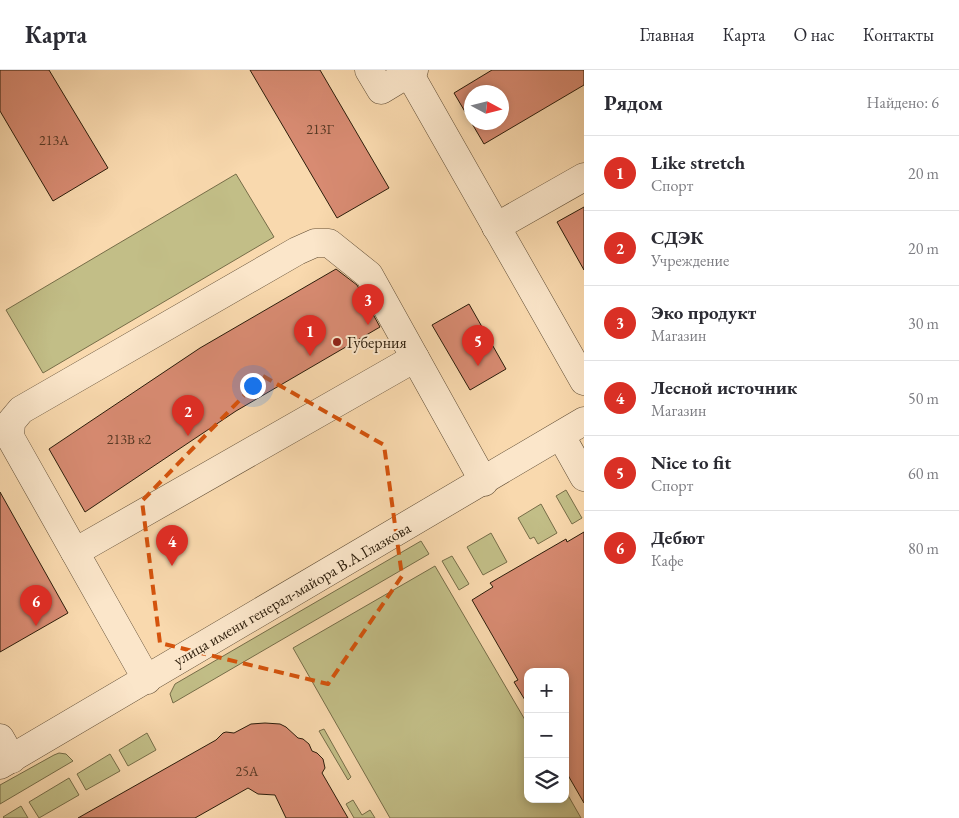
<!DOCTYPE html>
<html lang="ru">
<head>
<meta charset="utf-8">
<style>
	body { margin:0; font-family:"EB Garamond",serif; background:#f7f7f7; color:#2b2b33 }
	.controls { position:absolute; right:15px; bottom:15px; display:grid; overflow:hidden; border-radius:10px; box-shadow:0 2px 8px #0003 }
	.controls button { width:45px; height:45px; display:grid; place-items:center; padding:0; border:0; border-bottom:1px solid #e1e1e2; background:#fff; color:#2b2b33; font:25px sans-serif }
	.compass { position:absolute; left:464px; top:15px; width:45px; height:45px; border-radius:50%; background:#fff; box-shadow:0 2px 8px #0003; rotate:97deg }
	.you { position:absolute; left:252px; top:315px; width:18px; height:18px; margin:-12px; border:4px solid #fff; border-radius:50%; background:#1a73e8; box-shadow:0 0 0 8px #1a73e833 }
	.badge { display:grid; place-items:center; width:32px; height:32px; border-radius:50%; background:#d93025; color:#fff; font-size:16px; font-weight:700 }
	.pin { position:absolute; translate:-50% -41px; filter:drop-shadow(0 1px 2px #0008) }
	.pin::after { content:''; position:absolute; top:26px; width:18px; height:15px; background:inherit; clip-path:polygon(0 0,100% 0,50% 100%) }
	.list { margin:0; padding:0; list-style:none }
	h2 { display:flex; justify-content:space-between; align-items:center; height:65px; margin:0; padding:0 20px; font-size:21px }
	h2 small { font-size:16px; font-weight:400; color:#7c7c81 }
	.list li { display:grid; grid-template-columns:32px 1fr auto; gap:15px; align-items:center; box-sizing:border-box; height:75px; padding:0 20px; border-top:1px solid #e1e1e2 }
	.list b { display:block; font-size:19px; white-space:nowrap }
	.list p { margin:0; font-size:16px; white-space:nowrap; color:#7c7c81 }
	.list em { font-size:16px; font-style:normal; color:#7c7c81 }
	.icon { flex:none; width:28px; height:28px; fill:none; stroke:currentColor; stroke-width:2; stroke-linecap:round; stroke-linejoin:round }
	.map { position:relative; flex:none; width:584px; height:748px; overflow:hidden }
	header { display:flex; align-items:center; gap:30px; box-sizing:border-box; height:70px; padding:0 25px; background:#fff; border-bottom:1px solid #e1e1e2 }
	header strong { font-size:24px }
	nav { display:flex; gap:28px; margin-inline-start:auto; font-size:18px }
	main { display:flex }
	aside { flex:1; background:#fff }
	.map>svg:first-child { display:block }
</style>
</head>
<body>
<header>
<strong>Карта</strong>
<nav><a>Главная</a><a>Карта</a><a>О нас</a><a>Контакты</a></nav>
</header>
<main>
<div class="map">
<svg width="584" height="748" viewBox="0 0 584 748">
	<rect width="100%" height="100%" fill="#f9d9ae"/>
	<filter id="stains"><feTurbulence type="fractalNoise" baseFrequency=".004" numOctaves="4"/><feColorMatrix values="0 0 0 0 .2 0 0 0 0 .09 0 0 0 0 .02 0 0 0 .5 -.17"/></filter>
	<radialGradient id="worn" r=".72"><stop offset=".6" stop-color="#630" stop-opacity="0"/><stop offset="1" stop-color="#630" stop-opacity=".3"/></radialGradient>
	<g fill="#c2be87" stroke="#766d48">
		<path d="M236,104L274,167L43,303L6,240Z"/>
		<path d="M566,420L582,448L572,454L556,426Z"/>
		<path d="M541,434L557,463L538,474L534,467L530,469L518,448Z"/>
		<path d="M491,463L507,492L483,505L467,477Z"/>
		<path d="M421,471L429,484L173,633L170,624L175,614Z"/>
		<path d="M452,486L469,514L459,520L442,491Z"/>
		<path d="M435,496L528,655V729H565V720L581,748H390L293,578Z"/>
		<path d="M324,659L351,707L348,710L319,661Z"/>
		<path d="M147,663L156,680L128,696L119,680Z"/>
		<path d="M59,683L66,684L73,691L0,734V715L54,685Z"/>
		<path d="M110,684L120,701L86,720L77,704Z"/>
		<path d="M69,708L79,725L39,748L29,732Z"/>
		<path d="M353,730L362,745L370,740L375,748H354L346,734Z"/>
		<path d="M21,736L28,748H4L3,747Z"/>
	</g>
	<g fill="#d88b72" stroke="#2b1c0a" fill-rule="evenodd">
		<path d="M0,0H49L108,98L53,131L0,41Z"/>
		<path d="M250,0H320L389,118L337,148Z"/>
		<path d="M492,0H584V15L484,74L454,23ZM472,22H502V52H472Z"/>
		<path d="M584,137V200L557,152Z"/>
		<path d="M336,199L357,215L380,257L236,341L85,442L49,379L200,278Z"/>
		<path d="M469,234L506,299L470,320L432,255Z"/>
		<path d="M0,422L68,543L0,582Z"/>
		<path d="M584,462V733L565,700V602H528V635L514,612L518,610L472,530L493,517L490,513L566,469L567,472Z"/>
		<path d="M265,653L280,654L286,657L298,668L303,669L309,674L312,681L317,683L323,689L325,698L322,703L348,748H286L275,725L258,724L248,718L195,748H78L216,670L223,663L226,662L234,663L251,654Z"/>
	</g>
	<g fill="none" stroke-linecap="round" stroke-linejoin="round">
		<defs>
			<g id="minor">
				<path d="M369,0L381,20L414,0"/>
				<path d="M409,3L584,311"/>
				<path d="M496,157L584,107"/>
				<path d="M561,366L584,407"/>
				<path d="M75,482L415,288"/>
				<path d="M147,610L10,367L11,352L21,340L297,181L315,173H329L369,205L484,412"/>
				<path d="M0,668L12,689"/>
				<path d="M0,695L584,351"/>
			</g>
		</defs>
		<use href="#minor" stroke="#5e4b33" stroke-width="29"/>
		<use href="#minor" stroke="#fbe6ca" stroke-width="28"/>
	</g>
	<path fill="none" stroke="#d5530c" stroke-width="4" stroke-dasharray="10 6" stroke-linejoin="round" d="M263,306L384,375L402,506L328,614L160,573L142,431Z"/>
	<circle fill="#8f2418" stroke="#fbe6ca" stroke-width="2" cx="337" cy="272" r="5"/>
	<g text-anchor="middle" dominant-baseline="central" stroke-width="4" stroke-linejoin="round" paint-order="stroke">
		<g font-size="14" fill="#563824">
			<text x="320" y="59">213Г</text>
			<text x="54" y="70">213А</text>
			<text x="129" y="369">213В к2</text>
			<text x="247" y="701">25А</text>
		</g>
		<g font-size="16" fill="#2b1c0a" stroke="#fbe6ca" text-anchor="start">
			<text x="347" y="272">Губерния</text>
		</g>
		<g font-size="16" fill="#2b1c0a" stroke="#fbe6ca">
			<text transform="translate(292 524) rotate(-30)">улица имени генерал-майора В.А.Глазкова</text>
		</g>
	</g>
	<rect width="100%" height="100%" filter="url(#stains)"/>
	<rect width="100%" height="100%" fill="url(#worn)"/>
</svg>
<div class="controls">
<button>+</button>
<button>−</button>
<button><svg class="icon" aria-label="layers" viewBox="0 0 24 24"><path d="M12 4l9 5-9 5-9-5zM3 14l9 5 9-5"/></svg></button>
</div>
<svg class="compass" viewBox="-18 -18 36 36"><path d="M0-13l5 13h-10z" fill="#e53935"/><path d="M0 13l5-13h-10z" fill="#7c7c81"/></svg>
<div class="you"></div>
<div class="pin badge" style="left:310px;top:286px">1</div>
<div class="pin badge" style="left:188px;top:366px">2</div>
<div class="pin badge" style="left:368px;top:255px">3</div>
<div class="pin badge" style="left:172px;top:496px">4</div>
<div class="pin badge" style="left:478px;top:296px">5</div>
<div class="pin badge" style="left:36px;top:556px">6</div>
</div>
<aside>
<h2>Рядом<small>Найдено: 6</small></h2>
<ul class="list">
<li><span class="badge">1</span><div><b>Like stretch</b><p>Спорт</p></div><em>20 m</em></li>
<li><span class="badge">2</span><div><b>СДЭК</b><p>Учреждение</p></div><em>20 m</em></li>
<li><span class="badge">3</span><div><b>Эко продукт</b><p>Магазин</p></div><em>30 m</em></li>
<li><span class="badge">4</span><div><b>Лесной источник</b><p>Магазин</p></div><em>50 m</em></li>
<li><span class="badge">5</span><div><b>Nice to fit</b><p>Спорт</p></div><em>60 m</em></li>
<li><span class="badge">6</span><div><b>Дебют</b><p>Кафе</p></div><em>80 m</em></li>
</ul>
</aside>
</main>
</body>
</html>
